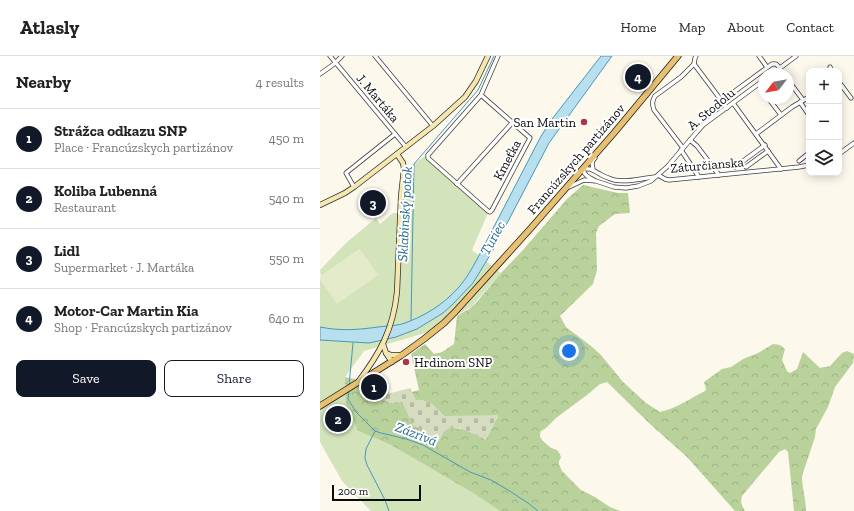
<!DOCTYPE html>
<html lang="en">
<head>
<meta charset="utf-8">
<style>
	body { margin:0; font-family:"Zilla Slab",serif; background:#f2f2f2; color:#222 }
	.controls { position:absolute; right:12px; top:12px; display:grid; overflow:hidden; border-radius:8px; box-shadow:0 2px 10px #0003 }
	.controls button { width:36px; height:36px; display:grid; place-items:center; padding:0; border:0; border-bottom:1px solid #e0e0e0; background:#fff; color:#222; font:20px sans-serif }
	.compass { position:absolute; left:438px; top:12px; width:36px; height:36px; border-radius:50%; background:#fff; box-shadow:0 2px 10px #0003; rotate:239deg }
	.scale { position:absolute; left:12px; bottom:10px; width:89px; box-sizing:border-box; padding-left:4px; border:2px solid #0b0b0b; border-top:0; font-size:11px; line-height:14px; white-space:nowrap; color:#0b0b0b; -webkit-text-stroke:3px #fff; paint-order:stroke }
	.you { position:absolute; left:249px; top:295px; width:14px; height:14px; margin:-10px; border:3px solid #fff; border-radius:50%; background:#1a73e8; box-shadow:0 0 0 6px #1a73e833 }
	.badge { display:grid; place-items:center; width:26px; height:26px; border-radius:50%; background:#111827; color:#fff; font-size:13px; font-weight:700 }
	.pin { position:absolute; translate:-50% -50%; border:2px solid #fff; box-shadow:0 1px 4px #0006 }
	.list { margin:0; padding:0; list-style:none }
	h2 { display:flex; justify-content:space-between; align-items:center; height:52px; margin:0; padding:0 16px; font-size:17px }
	h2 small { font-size:13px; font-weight:400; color:#767676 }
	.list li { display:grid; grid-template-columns:26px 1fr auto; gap:12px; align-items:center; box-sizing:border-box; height:60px; padding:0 16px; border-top:1px solid #e0e0e0 }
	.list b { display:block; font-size:15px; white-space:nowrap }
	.list p { margin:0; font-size:13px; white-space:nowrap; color:#767676 }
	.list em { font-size:13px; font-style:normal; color:#767676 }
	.actions { display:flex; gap:8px; padding:12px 16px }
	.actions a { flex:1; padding:9px 0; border:1px solid #111827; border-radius:8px; text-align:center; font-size:14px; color:#111827 }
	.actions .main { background:#111827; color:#fff }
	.icon { flex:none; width:22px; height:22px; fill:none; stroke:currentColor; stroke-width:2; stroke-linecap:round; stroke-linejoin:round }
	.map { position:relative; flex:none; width:534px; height:455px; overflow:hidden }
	header { display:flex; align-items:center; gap:24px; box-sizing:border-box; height:56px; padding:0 20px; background:#fff; border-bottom:1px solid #e0e0e0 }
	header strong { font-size:19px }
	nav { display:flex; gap:22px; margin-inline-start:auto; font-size:14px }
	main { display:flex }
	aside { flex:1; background:#fff }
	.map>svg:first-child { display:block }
</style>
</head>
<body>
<header>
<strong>Atlasly</strong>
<nav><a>Home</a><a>Map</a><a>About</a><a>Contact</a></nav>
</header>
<main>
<aside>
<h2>Nearby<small>4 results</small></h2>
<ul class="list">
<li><span class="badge">1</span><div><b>Strážca odkazu SNP</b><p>Place · Francúzskych partizánov</p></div><em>450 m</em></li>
<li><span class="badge">2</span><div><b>Koliba Lubenná</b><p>Restaurant</p></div><em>540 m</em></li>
<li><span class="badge">3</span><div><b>Lidl</b><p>Supermarket · J. Martáka</p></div><em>550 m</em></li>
<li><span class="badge">4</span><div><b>Motor-Car Martin Kia</b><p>Shop · Francúzskych partizánov</p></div><em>640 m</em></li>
</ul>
<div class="actions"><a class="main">Save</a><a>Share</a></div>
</aside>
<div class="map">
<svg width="534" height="455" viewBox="0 0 534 455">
	<defs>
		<pattern id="forest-crowns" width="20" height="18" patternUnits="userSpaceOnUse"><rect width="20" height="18" fill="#b9d29b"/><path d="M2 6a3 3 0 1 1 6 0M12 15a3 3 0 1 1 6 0" fill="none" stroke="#9eb384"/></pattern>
		<pattern id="cemetery-stones" width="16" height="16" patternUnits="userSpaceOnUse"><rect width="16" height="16" fill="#d5dcc0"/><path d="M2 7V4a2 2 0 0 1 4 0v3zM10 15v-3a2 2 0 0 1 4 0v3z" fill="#b6bba4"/></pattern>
	</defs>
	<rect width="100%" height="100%" fill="#fdf8ec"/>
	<path fill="#d3e3ba" d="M105,100L168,157L152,194L181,217L152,250L113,274L105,277L44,295L25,321L38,375L71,389L153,437L180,455H51L22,425L0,386V223L17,247L40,193L1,220L0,214L26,187L56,162L60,168L73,157H84L85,131L90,111Z"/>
	<path fill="url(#forest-crowns)" fill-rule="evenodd" d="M263,129L298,137H308L310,157L295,158L279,170L276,177L277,214L273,228L240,260L246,271L271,290L281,299L303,326L326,347L340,356C355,353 371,342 385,335L386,333L384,326L402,313L411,311L423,303L438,297L453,288L460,289L465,293L462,304L467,315L470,317L477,313L483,296L500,312L510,310L522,297L527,295L534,298L533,307L515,331L508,351L496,373L495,381L482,420C482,432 486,443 486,455H474L468,396L465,393L459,396L422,440C420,446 422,450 425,455H415L367,401L330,368L287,326L280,328L267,339L236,362L226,372L221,375L220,378V381L222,384L231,392L237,394L240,398L241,402L239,405V408L242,415L261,434L275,441L290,451L300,455H180L153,437L71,389L38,375L26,348L25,321L53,327L69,342L99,334L91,298L105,288L114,298L122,296L134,288L137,260L149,253L156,247L181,217L203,194L247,143ZM111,347L124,360H178L166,383L143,373L131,372Z"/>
	<path fill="url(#cemetery-stones)" d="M54,329L66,336L71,337L90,332L96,344C109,342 116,352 124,360L178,359L166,384C156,379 136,367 126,374C123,376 121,382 119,385L93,369L82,346C79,346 75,348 72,347C63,347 58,336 54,329Z"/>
	<path fill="#e3ebcb" d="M40,193L58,219L17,248L0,223V221Z"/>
	<path fill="#b7dfee" stroke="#4698bd" d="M281,0H292L229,87L172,196L153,227L132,249L123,257L97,273L76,281L49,287L0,284V271C20,275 37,274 58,271C65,270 74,270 82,268C103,261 123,249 138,232C149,220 157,203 165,188L220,82L232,63Z"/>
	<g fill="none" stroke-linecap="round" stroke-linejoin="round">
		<g stroke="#4698bd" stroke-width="1">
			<path d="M91,264L94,108L158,34L174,0"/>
			<path d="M29,330L33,287"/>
			<path d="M29,335L28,343L36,356L55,375L61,377L86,383L103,389L150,416L171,424L188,434L208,447L218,455"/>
			<path d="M55,375L46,393L45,402L47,409L65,444L69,455"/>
		</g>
		<defs>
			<g id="street">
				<path d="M10,0L86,91"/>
				<path d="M55,0L113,70"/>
				<path d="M376,0L375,2L374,8L407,52"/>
				<path d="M439,0L447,11"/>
				<path d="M510,11L512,15"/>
				<path d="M0,18L14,8L22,0"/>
				<path d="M452,18L476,0"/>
				<path d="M468,24L483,44"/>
				<path d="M519,26L531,42"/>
				<path d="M443,36L444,37"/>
				<path d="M411,38L452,8H456L460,12"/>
				<path d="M161,39L210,82L172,154L170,156L168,155L108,102V99L161,39L164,32L178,0"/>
				<path d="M448,42L461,59"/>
				<path d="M480,46L489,59"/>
				<path d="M413,47L461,113"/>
				<path d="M436,78L472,51L489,41"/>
				<path d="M370,84L377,90L399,119"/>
				<path d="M363,92L334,54C332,48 332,45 335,40L361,21L374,8"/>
				<path d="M361,94L379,121"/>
				<path d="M519,98L534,87"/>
				<path d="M479,105L489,97"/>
				<path d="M415,111L445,89"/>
				<path d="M426,111L448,95"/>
				<path d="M273,114L272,106L275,102"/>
				<path d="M338,119L345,123L349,124L479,111L489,109"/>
				<path d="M274,124C268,121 264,119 263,113C272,112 272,114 280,118C284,121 289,122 294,124C308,127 321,122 335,121"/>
				<path d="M137,128L192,67"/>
				<path d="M34,131L26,117L75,78"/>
				<path d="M249,131L264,124L276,125L294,131L306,132L318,130L331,125L348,110L370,84L383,69L444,24"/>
			</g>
			<g id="secondary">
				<path d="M0,149L25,137L34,131L113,70L145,41L156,25L168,0"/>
				<path d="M63,288L66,297L72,306"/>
				<path d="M66,297L71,299H82"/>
				<path d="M38,326C60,297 73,274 77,236L81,140L84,113L83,107L77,98"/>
			</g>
			<path id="primary" d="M0,350L82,299L104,283L124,267L135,256L211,172L294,77L358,0"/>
		</defs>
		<use href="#street" stroke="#3e3e3e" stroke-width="5"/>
		<use href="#secondary" stroke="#2d2d2d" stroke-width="6"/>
		<use href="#primary" stroke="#1c1c1c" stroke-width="7"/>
		<use href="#street" stroke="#fff" stroke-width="3.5"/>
		<use href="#secondary" stroke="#f5e7af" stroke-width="4.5"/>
		<use href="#primary" stroke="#e8c071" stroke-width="5.5"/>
	</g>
	<g fill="#ab3445" stroke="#fff" stroke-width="1.5">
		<circle cx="264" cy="66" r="4"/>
		<circle cx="86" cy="306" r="4"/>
	</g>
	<g text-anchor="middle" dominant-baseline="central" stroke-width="4" stroke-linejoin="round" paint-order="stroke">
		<g font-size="13" fill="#0b0b0b" stroke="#fff">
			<text transform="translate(58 42) rotate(50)">J. Martáka</text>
			<text transform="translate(391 53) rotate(-40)">A. Stodolu</text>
			<text transform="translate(256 103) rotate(-49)">Francúzskych partizánov</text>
			<text transform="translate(187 104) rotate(-62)">Kmeťka</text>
			<text transform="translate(387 109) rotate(-5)">Záturčianska</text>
		</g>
		<g font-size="13" fill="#0b0b0b" stroke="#fff" text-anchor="end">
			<text x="256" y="66">San Martin</text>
			<text x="94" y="306" text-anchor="start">Hrdinom SNP</text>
		</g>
		<g font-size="14" font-style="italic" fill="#246a8e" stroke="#fff">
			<text transform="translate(85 158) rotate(-87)">Sklabinský potok</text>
			<text transform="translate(173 182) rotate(-61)">Turiec</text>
			<text transform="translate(96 378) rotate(21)">Zázrivá</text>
		</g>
	</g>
</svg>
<div class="controls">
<button>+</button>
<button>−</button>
<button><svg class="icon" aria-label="layers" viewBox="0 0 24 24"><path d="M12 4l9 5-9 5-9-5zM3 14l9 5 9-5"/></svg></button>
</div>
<svg class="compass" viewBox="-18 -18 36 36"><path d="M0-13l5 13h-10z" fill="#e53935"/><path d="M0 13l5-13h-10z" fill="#767676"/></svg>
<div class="scale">200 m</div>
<div class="you"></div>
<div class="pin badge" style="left:54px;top:331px">1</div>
<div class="pin badge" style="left:18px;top:363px">2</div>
<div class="pin badge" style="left:53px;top:147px">3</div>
<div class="pin badge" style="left:318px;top:21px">4</div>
</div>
</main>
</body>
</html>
